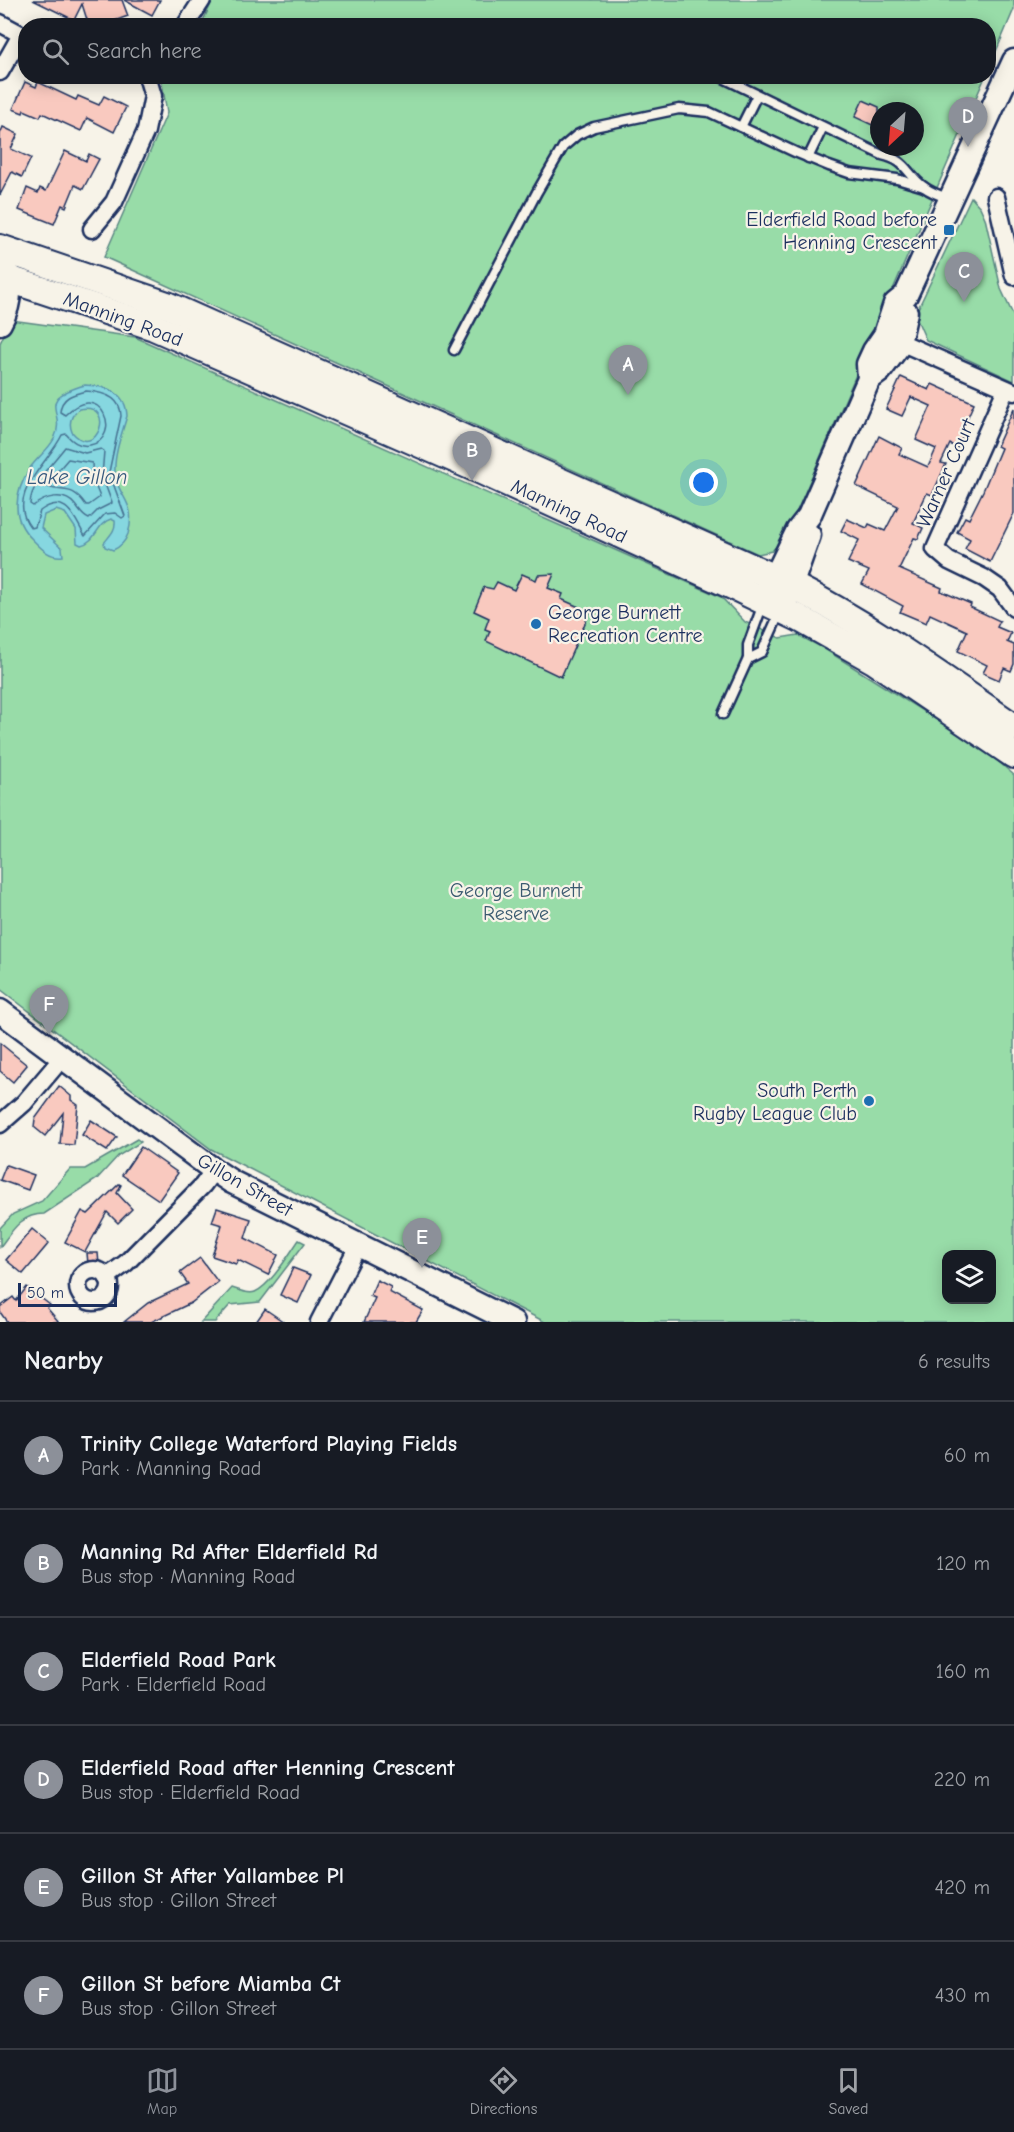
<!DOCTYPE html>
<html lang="en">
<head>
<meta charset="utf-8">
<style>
	body { margin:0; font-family:"Comic Neue",sans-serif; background:#242831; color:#f1f3f6 }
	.controls { position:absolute; right:18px; bottom:18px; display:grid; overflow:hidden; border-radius:12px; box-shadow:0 3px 15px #0003 }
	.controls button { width:54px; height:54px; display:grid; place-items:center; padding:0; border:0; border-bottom:2px solid #363941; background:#171b24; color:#f1f3f6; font:30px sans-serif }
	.compass { position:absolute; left:870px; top:102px; width:54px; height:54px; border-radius:50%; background:#171b24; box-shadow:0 3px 15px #0003; rotate:206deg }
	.scale { position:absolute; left:18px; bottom:15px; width:99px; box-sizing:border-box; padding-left:6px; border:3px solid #1b2f5e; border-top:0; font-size:16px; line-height:21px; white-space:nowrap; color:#1b2f5e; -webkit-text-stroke:4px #f7f3e8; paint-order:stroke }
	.you { position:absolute; left:704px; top:483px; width:21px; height:21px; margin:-15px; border:4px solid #fff; border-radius:50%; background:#1a73e8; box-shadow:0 0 0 9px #1a73e833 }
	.badge { display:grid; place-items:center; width:39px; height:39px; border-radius:50%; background:#8c9099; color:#fff; font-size:20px; font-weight:700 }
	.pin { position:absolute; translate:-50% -50px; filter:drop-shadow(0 2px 3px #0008) }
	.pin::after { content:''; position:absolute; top:32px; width:21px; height:18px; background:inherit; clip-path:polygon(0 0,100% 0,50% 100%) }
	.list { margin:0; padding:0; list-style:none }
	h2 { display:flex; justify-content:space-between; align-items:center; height:78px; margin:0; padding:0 24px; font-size:26px }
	h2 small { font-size:20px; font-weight:400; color:#9ea1a6 }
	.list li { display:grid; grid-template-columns:39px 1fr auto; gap:18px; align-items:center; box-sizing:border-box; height:108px; padding:0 24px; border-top:2px solid #363941 }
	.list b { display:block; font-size:22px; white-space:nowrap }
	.list p { margin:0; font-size:20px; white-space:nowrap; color:#9ea1a6 }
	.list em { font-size:20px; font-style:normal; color:#9ea1a6 }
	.icon { flex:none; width:33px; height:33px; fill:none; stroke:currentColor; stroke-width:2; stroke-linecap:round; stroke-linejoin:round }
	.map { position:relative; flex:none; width:1014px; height:1322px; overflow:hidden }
	.search { position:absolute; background:#171b24; box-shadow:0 3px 15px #0003; left:18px; right:18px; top:18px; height:66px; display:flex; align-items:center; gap:15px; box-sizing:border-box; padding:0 21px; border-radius:24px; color:#9ea1a6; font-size:22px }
	.sheet { height:726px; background:#171b24 }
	nav { display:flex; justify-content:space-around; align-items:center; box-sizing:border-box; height:84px; border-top:2px solid #363941; background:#171b24; font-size:16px; color:#9ea1a6 }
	nav a { display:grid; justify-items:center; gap:3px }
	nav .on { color:#8c9099 }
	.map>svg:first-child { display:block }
</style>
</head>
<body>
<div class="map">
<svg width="1014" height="1322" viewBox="0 0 1014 1322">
	<rect width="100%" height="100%" fill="#f7f3e8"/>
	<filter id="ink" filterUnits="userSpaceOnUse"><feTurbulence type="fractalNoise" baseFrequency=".0167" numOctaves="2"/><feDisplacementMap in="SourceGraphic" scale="12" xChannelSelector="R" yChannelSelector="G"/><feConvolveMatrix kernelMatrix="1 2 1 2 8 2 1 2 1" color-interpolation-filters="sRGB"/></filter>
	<g filter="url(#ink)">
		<g fill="#98dca8" stroke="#5a8683" stroke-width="1.5" fill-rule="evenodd">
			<path d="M213,0H1014V9L989,68L988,26L201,25Z"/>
			<path d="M161,77H985L787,534L772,551L758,554L104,257L167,113ZM879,111H915V147H879Z"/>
			<path d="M971,197L980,207L985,218L1001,289L1014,317V381L926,340L915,315Z"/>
			<path d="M11,320L135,337L721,597L745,622L780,638L798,635L823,648L986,751L1014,775V1322H545L211,1149L0,989V343ZM946,1254H992V1300H946Z"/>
			<path d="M137,1139L141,1142L118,1156L97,1179L44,1214C21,1214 12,1231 0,1247V1228L13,1214L42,1201L70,1169H85Z"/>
			<path d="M299,1240L305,1243L260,1302L230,1305L215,1322H201L232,1288C239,1290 248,1295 255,1292C271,1285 289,1254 299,1240Z"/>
		</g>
		<path fill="#86d7e0" stroke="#5b94ac" stroke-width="1.5" fill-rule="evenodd" d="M85,385C107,386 126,392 127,416C122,433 114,454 115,471C116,497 138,501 128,534C125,542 120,547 113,550L105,547L104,543C109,536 116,531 115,521L111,519C97,523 96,542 81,545L77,543L76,529L65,513L56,510L44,515L41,528L62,548L63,556C49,558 41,548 32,539C10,518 15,492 30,468C37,458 48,450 54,439C68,411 32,400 85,385ZM79,409C118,401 97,462 72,432C68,422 71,415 79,409Z"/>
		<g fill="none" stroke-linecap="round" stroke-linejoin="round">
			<g stroke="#467292" stroke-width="1.5">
				<path d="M86,391C103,392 121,397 121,416L109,472L125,516L122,518L115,513L105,514L85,536C75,520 67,491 40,511L35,527L31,528C4,495 49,463 62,435L66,434C72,441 79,447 90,445C124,438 101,378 65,415L60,412C61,397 73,394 86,391Z"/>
				<path d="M65,447L85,453L101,449L104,451L102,476L112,503L98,510L89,519C82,516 80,511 75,505C64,491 45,497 33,506L30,504C31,483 53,463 65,447Z"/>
				<path d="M68,459L92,463L93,480L100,497L89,505H86C72,485 65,493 48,487L50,480Z"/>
			</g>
		</g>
		<g fill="#f9c9bf" stroke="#1b2f5e" stroke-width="1.5">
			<path d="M33,0H122L128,16L100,26H89L82,4L74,20Z"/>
			<path d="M124,0H160L152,15Z"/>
			<path d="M25,82L36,87L38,82L76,100L78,96L99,105L104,96L126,107L114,132L87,118L81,131L42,113L40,117L24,110L23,113L13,109Z"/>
			<path d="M863,100L879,107V128L855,117Z"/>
			<path d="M3,127L18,134L11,149L31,158L22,177L12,172L0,195V134Z"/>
			<path d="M65,151L86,161L89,154L99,159L83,189L75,185L66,207L62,205L54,224L19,210L27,188L38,193L40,188L46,191Z"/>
			<path d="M901,377L929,390L932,384L974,403L961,432L964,433L957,448L950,444L941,463L946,464L932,495L927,493L913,523L923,528L918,539L914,538L899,569L942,588L941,591L971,604L970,607L1000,621L997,627L1011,633L1007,642L1014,645V664L1011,671L1004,668L999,680L983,673L987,665L958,651L967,631L930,614L926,623L900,612L903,606L862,584L869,571L848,562L859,540L841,531L847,519L867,528L869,524L885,531L898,506L856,486L879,436L902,448L899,454L928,467L936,449L916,440L931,406L911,397L902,416L886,409Z"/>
			<path d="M1014,408V513L990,562L965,549L970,539L957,532L965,517L969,519L983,491L1001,448L997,446Z"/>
			<path d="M522,574L536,580L538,575L554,574L548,588L563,594L561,599L590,612L561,677L486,641L490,631L485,629L489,618L474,611L484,587L493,589L497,582L514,590Z"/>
			<path d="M0,1043L27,1065L13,1082L0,1071Z"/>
			<path d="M59,1086L71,1096V1100L78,1105L74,1145L60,1144L63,1113L45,1136L34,1127L35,1119Z"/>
			<path d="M91,1120L117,1137L107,1151L82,1135Z"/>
			<path d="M141,1147L178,1173L159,1200L122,1175Z"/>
			<path d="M6,1165L34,1175L28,1190L0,1180Z"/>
			<path d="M119,1184L121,1185L117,1193L132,1209L118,1223L107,1212L85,1252L65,1242L82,1211L88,1214Z"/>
			<path d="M217,1208L251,1219L245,1238L278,1255L268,1275L238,1260L236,1264L212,1256L222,1225L212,1222Z"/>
			<path d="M32,1229L49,1243L23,1274L6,1260Z"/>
			<path d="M87,1253H98L99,1264H88Z"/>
			<path d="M200,1258L218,1282L191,1303L151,1322H124L148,1303L188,1284L180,1273Z"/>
			<path d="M293,1268L311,1275L298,1303L280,1295Z"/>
			<path d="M377,1280L391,1287L389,1292L423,1310L416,1322H364L375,1298L370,1296Z"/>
			<path d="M27,1287L50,1305L47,1308L59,1322H7L0,1312V1307L13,1297L16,1301Z"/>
			<path d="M265,1309L284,1322H256Z"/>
		</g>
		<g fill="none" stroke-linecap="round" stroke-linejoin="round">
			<defs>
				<g id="lane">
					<path d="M719,76L882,155C908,161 905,173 924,187C932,193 941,196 950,199"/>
					<path d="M741,127L757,95"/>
					<path d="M808,158L823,127"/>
					<path d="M454,350L537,192L563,147L577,135L594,127L679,109L709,112L795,152L829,166L849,173L897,179L924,187"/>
					<path d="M748,659L762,652L780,612"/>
					<path d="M723,714L748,659V645L763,604"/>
				</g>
				<g id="street">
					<path d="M0,23L26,37"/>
					<path d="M185,26L202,0"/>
					<path d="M0,72L21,35"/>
					<path d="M996,197L1014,276"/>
					<path d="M92,229L114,202L146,131L153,96L147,76"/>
					<path d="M891,338L1014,392"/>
					<path d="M1006,389L935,549L949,561L984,578L1000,589L1014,608"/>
					<path d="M0,1124L24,1103L63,1057"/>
					<circle cx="94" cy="1286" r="16"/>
					<path d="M107,1277L126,1263L203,1185L214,1170"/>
					<path d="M319,1322L359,1244"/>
				</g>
				<g id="secondary">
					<path d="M0,323C11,304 12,285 4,264"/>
					<path d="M872,377L880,371L898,347L906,312"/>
					<path d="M767,594L798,530L809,516L869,379L868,364L874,351L885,335L895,304L906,295L1014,61"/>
					<path d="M786,600L809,535"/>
					<path d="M0,1011L214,1170L232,1182L513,1322"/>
				</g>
				<g id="primary">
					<path d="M0,248L167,305L791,585C870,625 941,677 1014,727"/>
					<path d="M0,276L154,327L475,468L739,589L799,618L875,661L1014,755"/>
				</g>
			</defs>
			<use href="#lane" stroke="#1b2f5e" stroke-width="13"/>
			<use href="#street" stroke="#1b2f5e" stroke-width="21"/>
			<use href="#secondary" stroke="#1b2f5e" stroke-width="27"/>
			<use href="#primary" stroke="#1b2f5e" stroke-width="30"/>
			<use href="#lane" stroke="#f7f3e8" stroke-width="8"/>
			<use href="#street" stroke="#f7f3e8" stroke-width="16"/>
			<use href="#secondary" stroke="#f7f3e8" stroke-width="22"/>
			<use href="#primary" stroke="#f7f3e8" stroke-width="26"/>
		</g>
	</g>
	<g fill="#1f6fb2" stroke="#f7f3e8" stroke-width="2">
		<rect x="943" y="224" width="12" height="12" rx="3"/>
		<circle cx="536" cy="624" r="6"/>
		<circle cx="869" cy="1101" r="6"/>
	</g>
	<g text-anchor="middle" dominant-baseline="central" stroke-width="4.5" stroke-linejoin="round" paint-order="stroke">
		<g font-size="20" fill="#1b2f5e" stroke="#f7f3e8" text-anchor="end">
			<text x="937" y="219">Elderfield Road before<tspan x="937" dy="23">Henning Crescent</tspan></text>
			<text x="548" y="612" text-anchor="start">George Burnett<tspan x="548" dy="23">Recreation Centre</tspan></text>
			<text x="857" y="1090">South Perth<tspan x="857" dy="23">Rugby League Club</tspan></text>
		</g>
		<g font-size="20" fill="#1b2f5e" stroke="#f7f3e8">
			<text transform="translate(123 319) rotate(20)">Manning Road</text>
			<text transform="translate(946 473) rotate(-66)">Warner Court</text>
			<text transform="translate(569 511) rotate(25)">Manning Road</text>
			<text transform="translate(245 1185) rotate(30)">Gillon Street</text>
		</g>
		<g font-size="20" fill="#3a5a70" stroke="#f7f3e8">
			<text x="516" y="890">George Burnett<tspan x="516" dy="23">Reserve</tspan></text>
		</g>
		<g font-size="21" font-style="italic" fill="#36597e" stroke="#f7f3e8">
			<text x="77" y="477">Lake Gillon</text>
		</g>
	</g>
</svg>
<div class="controls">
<button><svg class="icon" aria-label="layers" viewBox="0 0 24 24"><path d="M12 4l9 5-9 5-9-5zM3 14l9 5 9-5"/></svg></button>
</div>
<svg class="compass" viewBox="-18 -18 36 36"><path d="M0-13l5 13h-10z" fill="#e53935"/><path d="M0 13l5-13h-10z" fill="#9ea1a6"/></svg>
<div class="scale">50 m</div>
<div class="you"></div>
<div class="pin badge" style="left:628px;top:395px">A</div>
<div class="pin badge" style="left:472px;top:481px">B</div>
<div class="pin badge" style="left:964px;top:302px">C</div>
<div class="pin badge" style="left:968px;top:147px">D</div>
<div class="pin badge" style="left:422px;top:1268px">E</div>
<div class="pin badge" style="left:49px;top:1035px">F</div>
<div class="search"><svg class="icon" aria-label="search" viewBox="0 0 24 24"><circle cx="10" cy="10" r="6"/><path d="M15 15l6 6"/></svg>Search here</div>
</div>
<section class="sheet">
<h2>Nearby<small>6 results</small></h2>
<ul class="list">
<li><span class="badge">A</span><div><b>Trinity College Waterford Playing Fields</b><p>Park · Manning Road</p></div><em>60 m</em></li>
<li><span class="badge">B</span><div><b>Manning Rd After Elderfield Rd</b><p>Bus stop · Manning Road</p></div><em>120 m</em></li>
<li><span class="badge">C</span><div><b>Elderfield Road Park</b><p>Park · Elderfield Road</p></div><em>160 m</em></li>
<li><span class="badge">D</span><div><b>Elderfield Road after Henning Crescent</b><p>Bus stop · Elderfield Road</p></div><em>220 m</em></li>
<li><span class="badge">E</span><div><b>Gillon St After Yallambee Pl</b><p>Bus stop · Gillon Street</p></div><em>420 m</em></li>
<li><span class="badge">F</span><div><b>Gillon St before Miamba Ct</b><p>Bus stop · Gillon Street</p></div><em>430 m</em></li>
</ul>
</section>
<nav>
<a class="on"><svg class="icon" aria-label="map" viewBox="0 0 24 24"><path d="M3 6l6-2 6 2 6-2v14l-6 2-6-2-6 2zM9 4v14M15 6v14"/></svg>Map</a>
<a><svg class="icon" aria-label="directions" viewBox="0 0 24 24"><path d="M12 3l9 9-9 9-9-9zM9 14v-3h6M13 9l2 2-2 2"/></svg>Directions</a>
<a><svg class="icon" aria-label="saved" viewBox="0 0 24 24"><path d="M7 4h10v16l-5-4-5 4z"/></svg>Saved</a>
</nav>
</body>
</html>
